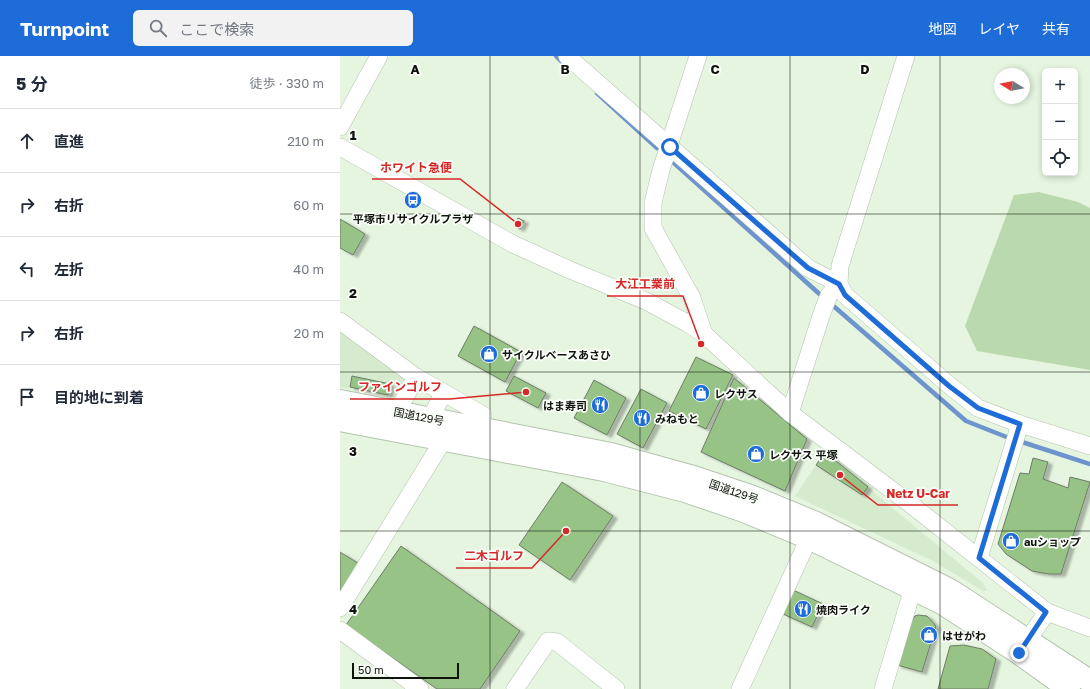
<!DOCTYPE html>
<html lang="ja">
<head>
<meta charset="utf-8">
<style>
	body { margin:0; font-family:"Golos Text","Noto Sans JP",sans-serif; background:#f2f2f3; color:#1f2937 }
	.controls { position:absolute; right:12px; top:12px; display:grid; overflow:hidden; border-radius:6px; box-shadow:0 2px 6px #0003 }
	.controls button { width:36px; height:36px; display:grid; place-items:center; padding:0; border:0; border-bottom:1px solid #e0e1e3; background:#fff; color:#1f2937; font:20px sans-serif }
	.compass { position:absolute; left:654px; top:12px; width:36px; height:36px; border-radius:50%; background:#fff; box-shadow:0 2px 6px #0003; rotate:280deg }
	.scale { position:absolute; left:12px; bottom:10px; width:107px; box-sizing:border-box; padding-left:4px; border:2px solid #0f140c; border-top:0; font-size:11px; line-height:14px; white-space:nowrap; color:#0f140c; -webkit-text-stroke:3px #fbfefa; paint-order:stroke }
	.stop { position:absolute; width:12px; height:12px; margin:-9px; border:3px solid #1d6cd7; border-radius:50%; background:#fff }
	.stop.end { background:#1d6cd7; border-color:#fff; box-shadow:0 1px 4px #0008 }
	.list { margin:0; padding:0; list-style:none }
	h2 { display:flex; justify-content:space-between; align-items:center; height:52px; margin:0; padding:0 16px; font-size:17px }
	h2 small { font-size:13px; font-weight:400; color:#747a83 }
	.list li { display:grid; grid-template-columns:26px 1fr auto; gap:12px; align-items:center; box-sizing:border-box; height:64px; padding:0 16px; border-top:1px solid #e0e1e3 }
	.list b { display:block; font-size:15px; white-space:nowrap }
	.list em { font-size:13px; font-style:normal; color:#747a83 }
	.icon { flex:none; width:22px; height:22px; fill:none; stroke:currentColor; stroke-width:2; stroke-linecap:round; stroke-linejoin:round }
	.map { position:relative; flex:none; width:750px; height:633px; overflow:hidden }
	header { display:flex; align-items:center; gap:24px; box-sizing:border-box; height:56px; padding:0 20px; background:#1d6cd7; color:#fff }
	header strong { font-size:19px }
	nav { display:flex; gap:22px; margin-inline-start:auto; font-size:14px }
	.search { width:280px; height:36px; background:#f2f2f3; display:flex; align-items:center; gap:10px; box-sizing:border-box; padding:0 14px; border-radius:6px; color:#747a83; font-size:15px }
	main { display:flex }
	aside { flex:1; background:#fff }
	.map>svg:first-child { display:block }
</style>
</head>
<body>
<header>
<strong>Turnpoint</strong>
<div class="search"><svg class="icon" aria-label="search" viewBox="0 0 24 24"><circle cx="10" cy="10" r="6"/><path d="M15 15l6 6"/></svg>ここで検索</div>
<nav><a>地図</a><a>レイヤ</a><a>共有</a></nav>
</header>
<main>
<aside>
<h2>5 分<small>徒歩 · 330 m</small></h2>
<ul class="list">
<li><svg class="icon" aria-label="ahead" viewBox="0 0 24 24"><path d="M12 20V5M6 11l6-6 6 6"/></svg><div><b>直進</b></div><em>210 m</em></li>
<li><svg class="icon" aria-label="right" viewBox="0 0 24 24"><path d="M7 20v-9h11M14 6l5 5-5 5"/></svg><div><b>右折</b></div><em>60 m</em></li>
<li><svg class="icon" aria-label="left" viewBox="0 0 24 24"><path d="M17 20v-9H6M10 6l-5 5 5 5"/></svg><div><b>左折</b></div><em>40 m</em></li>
<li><svg class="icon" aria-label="right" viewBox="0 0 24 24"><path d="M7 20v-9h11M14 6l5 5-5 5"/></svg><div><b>右折</b></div><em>20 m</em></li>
<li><svg class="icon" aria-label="arrive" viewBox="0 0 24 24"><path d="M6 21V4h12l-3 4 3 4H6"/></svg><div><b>目的地に到着</b></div></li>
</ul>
</aside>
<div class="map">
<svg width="750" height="633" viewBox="0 0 750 633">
	<defs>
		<filter id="shadow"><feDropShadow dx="4.5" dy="2.5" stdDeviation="1" flood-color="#0004"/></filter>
	</defs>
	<rect width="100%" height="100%" fill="#e5f5df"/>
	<g fill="#d6ebce">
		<path d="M0,274L70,322L57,341L0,331Z"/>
		<path d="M485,396L644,528L647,535H643L593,505L455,440Z"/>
	</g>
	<path fill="#bad9ae" d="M699,136L738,146L750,152V314L637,295L625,270L674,139Z"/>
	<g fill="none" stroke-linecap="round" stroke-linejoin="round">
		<g stroke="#6d94cd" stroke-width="4.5">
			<path d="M216,0L223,7"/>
			<path d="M257,37L317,92"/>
			<path d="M334,107L485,243"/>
			<path d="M490,247L626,365L669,382"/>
			<path d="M679,385L750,408"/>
		</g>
	</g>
	<g fill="#97c386" stroke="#6e7c69" filter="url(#shadow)">
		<path d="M178,162L184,165L180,173L174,170Z"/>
		<path d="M0,163L25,178L13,199L0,192Z"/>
		<path d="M134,270L181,296L165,326L118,300Z"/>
		<path d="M356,301L393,319L366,373L329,355Z"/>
		<path d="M12,320L50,328L48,339L10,331Z"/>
		<path d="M174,320L206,337L198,352L166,335Z"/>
		<path d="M394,322L467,383L445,435L361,396Z"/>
		<path d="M254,324L286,342L267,379L234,362Z"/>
		<path d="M301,333L327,347L303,392L277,378Z"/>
		<path d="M485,396L528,431L522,439L476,409Z"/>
		<path d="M693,402L708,406L703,423L728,432L730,421L750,426L721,518H709L692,515L666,498L658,488L680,417L689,418Z"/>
		<path d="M222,426L273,460L230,524L179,489Z"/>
		<path d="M61,490L180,575L140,633H97L6,569Z"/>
		<path d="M0,496L21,509L0,544Z"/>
		<path d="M453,534L483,548L472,571L443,558Z"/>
		<path d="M578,559L587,560L596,570L582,616L557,609L572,564L575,560Z"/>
		<path d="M624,589L642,593L656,603L648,633H598L610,590Z"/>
	</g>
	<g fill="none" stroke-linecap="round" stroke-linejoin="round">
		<defs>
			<g id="minor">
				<path d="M227,0L468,212L499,228"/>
				<path d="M358,0L321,114L313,147V172L352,242L364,278"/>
				<path d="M566,0L500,210L499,228L505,239L609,329L638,352L680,368L750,390"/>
				<path d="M0,71L39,0"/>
				<path d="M0,91L173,188L230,214L306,245L347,267L364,278L450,357L569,447L707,556L750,572"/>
				<path d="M0,265L76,321L143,359L141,372"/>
				<path d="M57,356L76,321"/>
				<path d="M450,357L482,257L489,239L499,228"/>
				<path d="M91,362L103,337"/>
				<path d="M639,502L680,368"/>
				<path d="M0,552L104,383"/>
				<path d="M0,574L80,633"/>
				<path d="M681,594L707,556"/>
				<path d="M175,633L208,585L217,586L276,633"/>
				<path d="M400,633L474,471"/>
				<path d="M543,633L576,522"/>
			</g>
			<g id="highway">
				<path d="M0,345L271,398L350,420L413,441L476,467L610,534L750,625"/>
				<path d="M0,364L264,414L345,435L404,455L469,482L602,547L679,597L729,633"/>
			</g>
		</defs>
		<use href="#minor" stroke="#b3c3ae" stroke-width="18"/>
		<use href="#highway" stroke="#b3c3ae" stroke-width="24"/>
		<use href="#minor" stroke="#fff" stroke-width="17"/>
		<use href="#highway" stroke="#fff" stroke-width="22"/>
	</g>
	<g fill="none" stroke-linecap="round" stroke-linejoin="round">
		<path stroke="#1d6cd7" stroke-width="5" d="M330,91L468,212L499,228L505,239L609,330L638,352L680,368L639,502L706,556L679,597"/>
	</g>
	<path fill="none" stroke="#0f140c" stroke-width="1" stroke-opacity="0.55" d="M150,0V633M300,0V633M450,0V633M600,0V633M0,158H750M0,316H750M0,475H750"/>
	<defs>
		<symbol id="bus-disc" viewBox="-11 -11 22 22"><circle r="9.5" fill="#1d6cd7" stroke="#fbfefa"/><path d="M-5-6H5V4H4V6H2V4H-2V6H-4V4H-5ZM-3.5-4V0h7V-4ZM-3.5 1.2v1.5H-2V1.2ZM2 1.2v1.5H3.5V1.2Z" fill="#fff"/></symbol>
		<symbol id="shop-disc" viewBox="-11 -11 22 22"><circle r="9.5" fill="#1d6cd7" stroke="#fbfefa"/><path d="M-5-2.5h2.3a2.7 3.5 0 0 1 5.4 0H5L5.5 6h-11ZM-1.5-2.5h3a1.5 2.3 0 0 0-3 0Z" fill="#fff"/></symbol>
		<symbol id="restaurant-disc" viewBox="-11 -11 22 22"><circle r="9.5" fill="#1d6cd7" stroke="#fbfefa"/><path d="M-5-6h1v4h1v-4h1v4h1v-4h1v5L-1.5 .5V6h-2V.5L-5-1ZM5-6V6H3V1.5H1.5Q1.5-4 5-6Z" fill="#fff"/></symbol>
	</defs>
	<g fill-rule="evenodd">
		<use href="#bus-disc" x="63" y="134" width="20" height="20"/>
		<use href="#shop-disc" x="139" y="288" width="20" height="20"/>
		<use href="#shop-disc" x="351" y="327" width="20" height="20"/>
		<use href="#restaurant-disc" x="250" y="339" width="20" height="20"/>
		<use href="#restaurant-disc" x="292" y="352" width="20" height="20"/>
		<use href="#shop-disc" x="406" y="388" width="20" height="20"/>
		<use href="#shop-disc" x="661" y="475" width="20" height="20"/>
		<use href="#restaurant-disc" x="453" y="543" width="20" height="20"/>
		<use href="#shop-disc" x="579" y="569" width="20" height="20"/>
	</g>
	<g text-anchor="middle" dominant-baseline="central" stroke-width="3.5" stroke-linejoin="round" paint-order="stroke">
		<g font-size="11" font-weight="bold" fill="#0f140c" stroke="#fbfefa" text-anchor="start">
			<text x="73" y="162" text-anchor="middle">平塚市リサイクルプラザ</text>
			<text x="162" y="298">サイクルベースあさひ</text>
			<text x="374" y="337">レクサス</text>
			<text x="247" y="349" text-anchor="end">はま寿司</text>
			<text x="315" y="362">みねもと</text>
			<text x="429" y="398">レクサス 平塚</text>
			<text x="684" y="485">auショップ</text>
			<text x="476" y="553">焼肉ライク</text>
			<text x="602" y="579">はせがわ</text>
		</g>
		<g font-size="11" fill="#0f140c" stroke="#fbfefa">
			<text transform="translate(79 360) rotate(11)">国道129号</text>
			<text transform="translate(394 435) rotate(19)">国道129号</text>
		</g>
	</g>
	<g font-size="13" text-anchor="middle" font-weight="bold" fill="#0f140c" stroke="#fbfefa" stroke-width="3.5" stroke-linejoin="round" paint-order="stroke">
		<text x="75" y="18">A</text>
		<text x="225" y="18">B</text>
		<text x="375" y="18">C</text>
		<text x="525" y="18">D</text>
		<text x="13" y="84">1</text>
		<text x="13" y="242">2</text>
		<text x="13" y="400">3</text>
		<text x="13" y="558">4</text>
	</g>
	<path fill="none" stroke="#d62828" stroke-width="1.5" d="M178 168L120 123H32M361 288L343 240H267M186 336L110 343H10M500 419L538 449H618M226 475L192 512H116"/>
	<g fill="#d62828" stroke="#fbfefa" stroke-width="1.5">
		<circle cx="178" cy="168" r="4"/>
		<circle cx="361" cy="288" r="4"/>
		<circle cx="186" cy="336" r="4"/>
		<circle cx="500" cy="419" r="4"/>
		<circle cx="226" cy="475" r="4"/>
	</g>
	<g font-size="12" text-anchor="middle" font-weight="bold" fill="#d62828" stroke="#fbfefa" stroke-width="3.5" stroke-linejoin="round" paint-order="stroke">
		<text x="76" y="116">ホワイト急便</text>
		<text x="305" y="232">大江工業前</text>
		<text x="60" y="335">ファインゴルフ</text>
		<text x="578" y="442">Netz U-Car</text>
		<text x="154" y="504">二木ゴルフ</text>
	</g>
</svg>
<div class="controls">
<button>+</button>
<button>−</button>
<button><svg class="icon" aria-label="locate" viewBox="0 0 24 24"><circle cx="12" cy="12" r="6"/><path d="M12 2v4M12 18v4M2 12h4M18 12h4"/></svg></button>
</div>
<svg class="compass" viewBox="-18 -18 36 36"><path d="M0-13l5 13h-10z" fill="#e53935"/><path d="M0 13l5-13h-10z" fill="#747a83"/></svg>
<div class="scale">50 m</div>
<div class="stop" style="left:330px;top:91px"></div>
<div class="stop end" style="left:679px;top:597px"></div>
</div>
</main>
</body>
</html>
